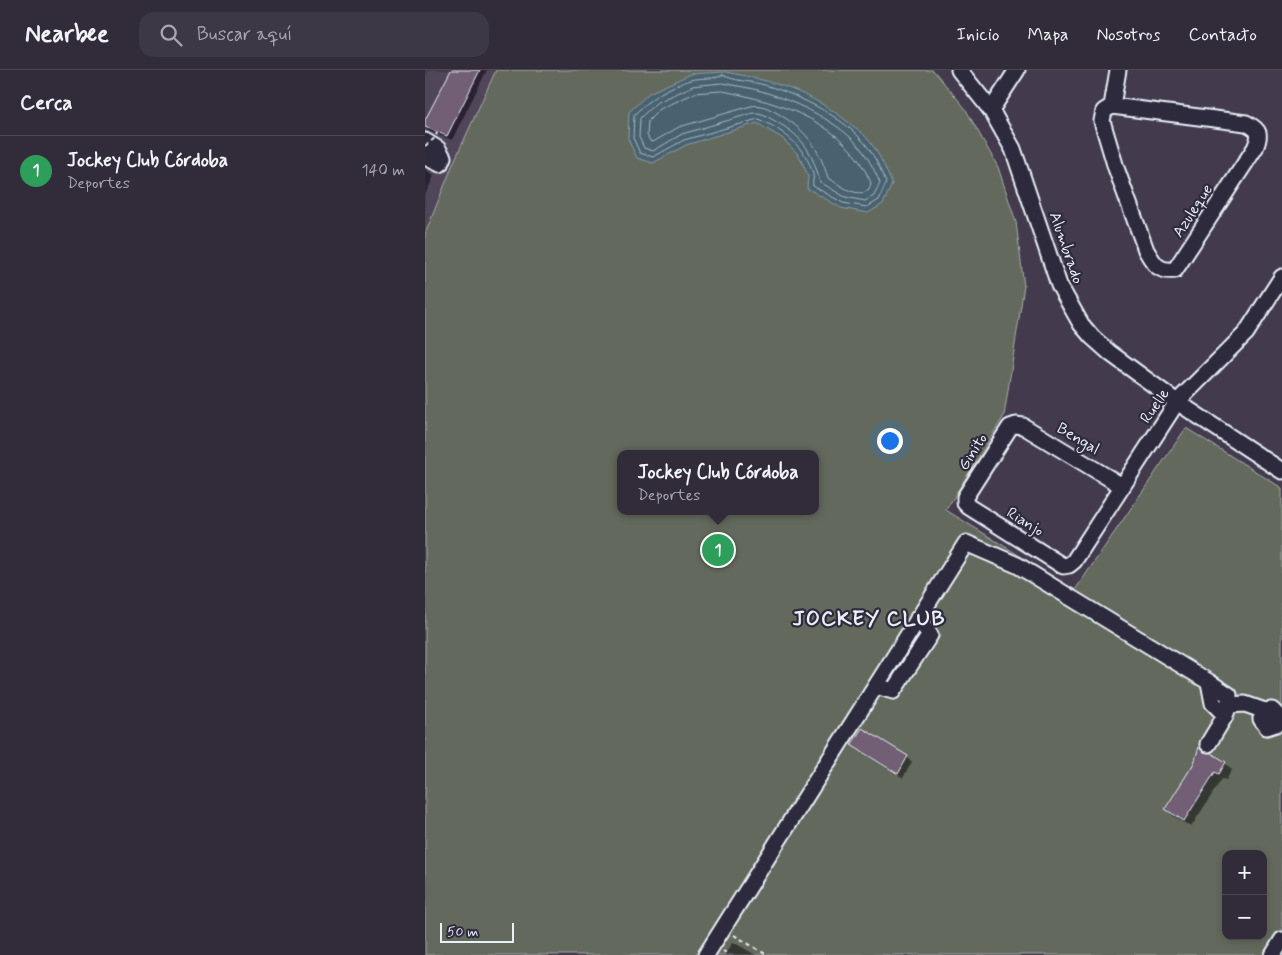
<!DOCTYPE html>
<html lang="es">
<head>
<meta charset="utf-8">
<style>
	body { margin:0; font-family:Mynerve,sans-serif; background:#3d3845; color:#f1f3f6 }
	.controls { position:absolute; right:15px; bottom:15px; display:grid; overflow:hidden; border-radius:10px; box-shadow:0 2px 8px #0003 }
	.controls button { width:45px; height:45px; display:grid; place-items:center; padding:0; border:0; border-bottom:1px solid #4d4854; background:#322c3a; color:#f1f3f6; font:25px sans-serif }
	.scale { position:absolute; left:15px; bottom:12px; width:74px; box-sizing:border-box; padding-left:5px; border:2px solid #e8f1f8; border-top:0; font-size:14px; line-height:18px; white-space:nowrap; color:#e8f1f8; -webkit-text-stroke:4px #2f2a3d; paint-order:stroke }
	.you { position:absolute; left:464px; top:370px; width:18px; height:18px; margin:-12px; border:4px solid #fff; border-radius:50%; background:#1a73e8; box-shadow:0 0 0 8px #1a73e833 }
	.badge { display:grid; place-items:center; width:32px; height:32px; border-radius:50%; background:#ea580c; color:#fff; font-size:16px; font-weight:700 }
	.pin { position:absolute; translate:-50% -50%; border:2px solid #fff; box-shadow:0 1px 5px #0006 }
	.popup { position:absolute; left:192px; top:380px; width:202px; height:65px; box-sizing:border-box; display:grid; place-content:center; border-radius:10px; background:#322c3a; filter:drop-shadow(0 1px 4px #0005); font-size:16px; white-space:nowrap; color:#a8a7af }
	.popup b { font-size:19px; color:#f1f3f6 }
	.popup::after { content:''; position:absolute; left:50%; top:100%; margin-left:-10px; border:10px solid transparent; border-top-color:#322c3a }
	.list { margin:0; padding:0; list-style:none }
	h2 { display:flex; justify-content:space-between; align-items:center; height:65px; margin:0; padding:0 20px; font-size:21px }
	h2 small { font-size:16px; font-weight:400; color:#a8a7af }
	.list li { display:grid; grid-template-columns:32px 1fr auto; gap:15px; align-items:center; box-sizing:border-box; height:70px; padding:0 20px; border-top:1px solid #4d4854 }
	.list b { display:block; font-size:19px; white-space:nowrap }
	.list p { margin:0; font-size:16px; white-space:nowrap; color:#a8a7af }
	.list em { font-size:16px; font-style:normal; color:#a8a7af }
	.icon { flex:none; width:28px; height:28px; fill:none; stroke:currentColor; stroke-width:2; stroke-linecap:round; stroke-linejoin:round }
	.map { position:relative; flex:none; width:857px; height:885px; overflow:hidden }
	header { display:flex; align-items:center; gap:30px; box-sizing:border-box; height:70px; padding:0 25px; background:#322c3a; border-bottom:1px solid #4d4854 }
	header strong { font-size:24px }
	nav { display:flex; gap:28px; margin-inline-start:auto; font-size:18px }
	.search { width:350px; height:45px; background:#3d3845; display:flex; align-items:center; gap:12px; box-sizing:border-box; padding:0 18px; border-radius:15px; color:#a8a7af; font-size:19px }
	main { display:flex }
	aside { flex:1; background:#322c3a }
	.map>svg:first-child { display:block }
</style>
</head>
<body>
<header>
<strong>Nearbee</strong>
<div class="search"><svg class="icon" aria-label="search" viewBox="0 0 24 24"><circle cx="10" cy="10" r="6"/><path d="M15 15l6 6"/></svg>Buscar aquí</div>
<nav><a>Inicio</a><a>Mapa</a><a>Nosotros</a><a>Contacto</a></nav>
</header>
<main>
<aside>
<h2>Cerca<small></small></h2>
<ul class="list">
<li><span class="badge" style="background:#2e9e5b">1</span><div><b>Jockey Club Córdoba</b><p>Deportes</p></div><em>140 m</em></li>
</ul>
</aside>
<div class="map">
<svg width="857" height="885" viewBox="0 0 857 885">
	<rect width="100%" height="100%" fill="#433a4e"/>
	<filter id="ink" filterUnits="userSpaceOnUse"><feTurbulence type="fractalNoise" baseFrequency=".02" numOctaves="2"/><feDisplacementMap in="SourceGraphic" scale="10" xChannelSelector="R" yChannelSelector="G"/><feConvolveMatrix kernelMatrix="1 2 1 2 8 2 1 2 1" color-interpolation-filters="sRGB"/></filter>
	<g filter="url(#ink)">
		<path fill="#51455a" d="M5,0H71L28,94L0,164V7Z"/>
		<path fill="#646a5d" stroke="#a6aeaa" fill-rule="evenodd" d="M71,0H508L540,38L573,97L591,152L599,216L579,346L521,440L650,520L761,358L857,418V874L850,885H0V164L28,94ZM196,384H390V441H196ZM801,784H838V866H801Z"/>
		<path fill="#486270" stroke="#889ba6" d="M300,2C348,11 384,21 423,52C429,57 436,61 441,67C453,81 460,97 467,114L458,134L443,143L416,138L382,118L383,106L374,85L357,68L332,53L261,75L228,93L212,88L203,69L204,42L224,23L266,4Z"/>
		<g fill="#0007">
			<path d="M27,0H62L27,70L3,61L0,58V52Z"/>
			<path d="M0,99L9,106L0,125Z"/>
			<path d="M428,675L482,687L487,692L478,708L433,680Z"/>
			<path d="M779,684L800,693L807,700L801,710L797,709L766,757L748,746L742,739Z"/>
			<path d="M308,872L331,885H300Z"/>
		</g>
		<g fill="none" stroke-linecap="round" stroke-linejoin="round">
			<g stroke="#a8b8c2" stroke-width="1">
				<path d="M298,5C309,11 323,11 336,14C367,22 415,45 436,69C448,82 455,97 461,113L454,130L442,137L418,133L388,116C387,112 389,108 388,104C381,77 357,59 333,49L259,70L228,87L215,83L208,68L209,45C224,28 245,16 266,10C277,7 288,10 298,5Z"/>
				<path d="M298,13C310,16 323,17 336,21C366,30 410,49 432,74C442,85 449,99 455,113L449,126L440,131L420,127L395,112C387,82 379,67 350,51C343,47 337,42 328,43L257,64L228,81L219,78L214,67L215,48L231,33L268,16Z"/>
				<path d="M298,21C357,33 421,52 446,113L444,120C431,129 414,114 403,108C394,77 380,59 352,43C343,38 336,34 326,36L254,57L228,72L225,71L222,65L223,51L235,39L270,23Z"/>
			</g>
		</g>
		<g fill="#725e76" stroke="#e8f1f8">
			<path d="M26,0H55L22,66L0,57V50Z"/>
			<path d="M437,658L483,686L473,704L426,675Z"/>
			<path d="M774,677L779,682L786,683L801,692L794,704L790,702L759,751L740,739L769,693Z"/>
		</g>
		<g fill="none" stroke-linecap="round" stroke-linejoin="round">
			<defs>
				<g id="minor">
					<path d="M534,0L566,40L588,79L634,215L656,254L667,267L685,283L752,332L857,401"/>
					<path d="M687,36L821,53C835,60 836,64 830,78L750,200C733,202 729,194 721,180L691,98L677,51L679,41L687,36L693,0"/>
					<path d="M566,40L592,0"/>
					<path d="M0,71L13,79L18,87L15,94L0,87"/>
					<path d="M697,416L598,356L591,355L585,357L540,427V433L544,437L638,496L644,495L649,491L752,332L821,263L857,207"/>
					<path d="M451,616L468,621L505,565L493,548"/>
					<path d="M783,674L800,646L804,635L820,634L840,641L847,640L855,648L854,653L842,657L836,649L840,641"/>
					<path d="M281,885L541,473L592,495L784,612L804,625V635L796,641L788,633L784,612"/>
					<path d="M848,885L857,870"/>
				</g>
			</defs>
			<use href="#minor" stroke="#e8f1f8" stroke-width="19"/>
			<g stroke="#e8f1f8" stroke-width="2" stroke-dasharray="4 4" stroke-linecap="butt">
				<path d="M309,865L342,885"/>
				<path d="M298,881L305,885"/>
			</g>
			<use href="#minor" stroke="#2f2a3d" stroke-width="15"/>
			<path stroke="#e8f1f8" stroke-width="2" stroke-dasharray="4 4" stroke-linecap="butt" d="M0,76L11,67L12,62"/>
		</g>
	</g>
	<g text-anchor="middle" dominant-baseline="central" stroke-width="4.5" stroke-linejoin="round" paint-order="stroke">
		<g font-size="16" fill="#e8f1f8" stroke="#2f2a3d">
			<text transform="translate(768 141) rotate(-57)">Azuleque</text>
			<text transform="translate(641 178) rotate(71)">Alumbrado</text>
			<text transform="translate(730 336) rotate(-55)">Ruelle</text>
			<text transform="translate(653 369) rotate(31)">Bengal</text>
			<text transform="translate(548 382) rotate(-57)">Ginito</text>
			<text transform="translate(600 452) rotate(32)">Rianjo</text>
		</g>
		<g font-size="21" font-weight="bold" letter-spacing="1" fill="#e8f1f8" stroke="#2f2a3d">
			<text x="444" y="549">JOCKEY CLUB</text>
		</g>
	</g>
</svg>
<div class="controls">
<button>+</button>
<button>−</button>
</div>
<div class="scale">50 m</div>
<div class="you"></div>
<div class="pin badge" style="left:293px;top:480px;background:#2e9e5b">1</div>
<div class="popup"><b>Jockey Club Córdoba</b>Deportes</div>
</div>
</main>
</body>
</html>
